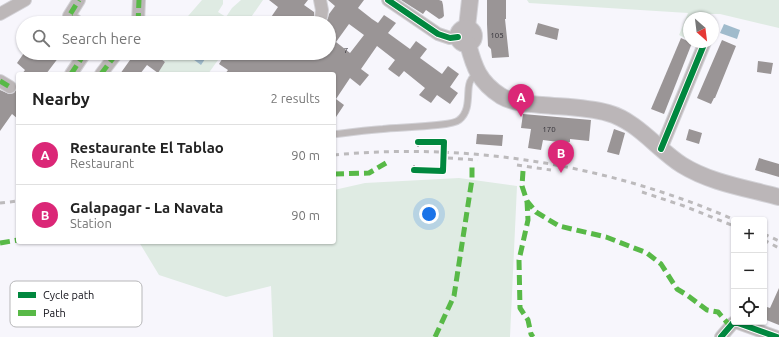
<!DOCTYPE html>
<html lang="en">
<head>
<meta charset="utf-8">
<style>
	body { margin:0; font-family:Ubuntu,sans-serif; background:#f6f6f6; color:#222 }
	.controls { position:absolute; right:12px; bottom:12px; display:grid; overflow:hidden; border-radius:4px; box-shadow:0 1px 3px #0004 }
	.controls button { width:36px; height:36px; display:grid; place-items:center; padding:0; border:0; border-bottom:1px solid #e0e0e0; background:#fff; color:#222; font:20px sans-serif }
	.compass { position:absolute; left:683px; top:12px; width:36px; height:36px; border-radius:50%; background:#fff; box-shadow:0 1px 3px #0004; rotate:152deg }
	.you { position:absolute; left:429px; top:214px; width:14px; height:14px; margin:-10px; border:3px solid #fff; border-radius:50%; background:#1a73e8; box-shadow:0 0 0 6px #1a73e833 }
	.badge { display:grid; place-items:center; width:26px; height:26px; border-radius:50%; background:#db2777; color:#fff; font-size:13px; font-weight:700 }
	.pin { position:absolute; translate:-50% -33px; filter:drop-shadow(0 1px 2px #0008) }
	.pin::after { content:''; position:absolute; top:21px; width:14px; height:12px; background:inherit; clip-path:polygon(0 0,100% 0,50% 100%) }
	.list { margin:0; padding:0; list-style:none }
	h2 { display:flex; justify-content:space-between; align-items:center; height:52px; margin:0; padding:0 16px; font-size:17px }
	h2 small { font-size:13px; font-weight:400; color:#767676 }
	.list li { display:grid; grid-template-columns:26px 1fr auto; gap:12px; align-items:center; box-sizing:border-box; height:60px; padding:0 16px; border-top:1px solid #e0e0e0 }
	.list b { display:block; font-size:15px; white-space:nowrap }
	.list p { margin:0; font-size:13px; white-space:nowrap; color:#767676 }
	.list em { font-size:13px; font-style:normal; color:#767676 }
	.icon { flex:none; width:22px; height:22px; fill:none; stroke:currentColor; stroke-width:2; stroke-linecap:round; stroke-linejoin:round }
	.map { position:relative; flex:none; width:779px; height:337px; overflow:hidden }
	.search { position:absolute; background:#fff; box-shadow:0 1px 3px #0004; left:16px; top:16px; width:320px; height:44px; display:flex; align-items:center; gap:10px; box-sizing:border-box; padding:0 14px; border-radius:22px; color:#767676; font-size:15px }
	.panel { position:absolute; background:#fff; box-shadow:0 1px 3px #0004; left:16px; top:72px; width:320px; height:172px; border-radius:4px }
	.map>svg:first-child { display:block }
</style>
</head>
<body>
<div class="map">
<svg width="779" height="337" viewBox="0 0 779 337">
	<rect width="100%" height="100%" fill="#f7f6fc"/>
	<g fill="#dfebe3">
		<path d="M202,0H223V4L218,12L226,17L232,8L241,0H263L247,23H182Z"/>
		<path d="M527,0H779V28L720,14H705L703,18H689V40L679,35L688,13L529,3Z"/>
		<path d="M159,53H223L208,74H157L165,62L157,56Z"/>
		<path d="M459,178L517,186L510,337H273L271,286L226,297L159,275L139,242H334V190L365,183Z"/>
	</g>
	<g fill="#a0bbcc">
		<path d="M724,24L740,30L737,39L720,33Z"/>
		<path d="M187,53H209L201,65L186,54Z"/>
	</g>
	<g fill="#9a9596" fill-rule="evenodd">
		<path d="M269,0H308L304,5L314,12V19L317,23H267L278,7Z"/>
		<path d="M328,0H364L358,8L372,19L378,23L384,15L396,23L388,33L410,49L416,41L427,49L420,58L442,74L448,66L459,74L450,87L458,93L450,104L437,95L431,103L419,95L425,88L404,71L399,77L388,69L395,60L377,46L361,69L369,75L360,86L350,78L336,99L344,105L334,120V74H225L228,70L219,64L226,53H329V23H325L328,18L329,14L335,6ZM349,24L364,35L350,53L336,42Z"/>
		<path d="M401,0H439L442,1L443,5L444,16L442,18L439,19L426,10L423,14Z"/>
		<path d="M487,0H506V19H505L509,57L492,58L491,49L488,46L487,24Z"/>
		<path d="M538,23L559,29L557,40L535,34Z"/>
		<path d="M681,38L692,43L664,114L651,109Z"/>
		<path d="M722,40L736,46L715,98H714L711,104L697,98Z"/>
		<path d="M24,53H62L46,74H22L25,70L17,63Z"/>
		<path d="M135,53H153L165,62L158,73L147,65L140,74H120Z"/>
		<path d="M758,61L773,63L771,74L757,72Z"/>
		<path d="M18,79V119L12,114L0,131V90L9,94L14,93L17,88L16,82Z"/>
		<path d="M523,114L591,120L589,141L570,139V142L566,143L543,140L541,150L528,148L531,129L521,128Z"/>
		<path d="M614,129L625,133L619,155L607,152Z"/>
		<path d="M689,129L702,133L699,144L686,140Z"/>
		<path d="M477,134L503,135L502,146L476,144Z"/>
		<path d="M759,158L779,164V177L755,170Z"/>
		<path d="M779,288V325L764,319V306L770,308Z"/>
	</g>
	<g fill="none" stroke-linecap="round" stroke-linejoin="round">
		<defs>
			<path id="lane" d="M337,134C352,132 367,130 383,129C396,127 451,127 459,120C473,109 465,87 471,80C472,77 476,76 478,75"/>
			<g id="street">
				<path d="M320,0L322,10L321,17"/>
				<path d="M388,0L438,34L450,38L458,37"/>
				<path d="M0,14L25,0"/>
				<path d="M79,23L69,16L79,0"/>
				<path d="M138,23L139,0"/>
				<path d="M71,74L85,53"/>
				<path d="M101,74L117,53"/>
				<path d="M0,81L10,87"/>
				<path d="M661,149L705,42"/>
				<path d="M721,337L733,323H738L777,337"/>
			</g>
			<g id="secondary">
				<path d="M467,27L470,0"/>
				<circle cx="466" cy="36" r="8"/>
				<path d="M468,44C474,67 479,82 501,96C513,103 528,104 542,105C563,107 587,107 608,113C637,121 657,149 682,165C711,183 746,188 779,197"/>
			</g>
		</defs>
		<use href="#lane" stroke="#d3d2d7" stroke-width="8"/>
		<use href="#street" stroke="#d3d2d7" stroke-width="14"/>
		<use href="#secondary" stroke="#d3d2d7" stroke-width="18"/>
		<g stroke="#b9b7ba" stroke-width="2" stroke-dasharray="1 3" stroke-linecap="butt">
			<path d="M418,147V142"/>
			<path d="M414,170V162"/>
		</g>
		<use href="#lane" stroke="#bcb7b8" stroke-width="6"/>
		<use href="#street" stroke="#bcb7b8" stroke-width="12"/>
		<use href="#secondary" stroke="#bbb6b8" stroke-width="16"/>
		<g stroke="#bcbabc" stroke-width="3" stroke-dasharray="5 5" stroke-linecap="butt">
			<path d="M334,155C471,142 609,165 735,220"/>
			<path d="M448,158L478,160"/>
			<path d="M517,165L551,170"/>
			<path d="M642,192L684,206L734,226"/>
			<path d="M0,203L18,201"/>
			<path d="M764,234L779,241"/>
			<path d="M764,240L779,248"/>
		</g>
		<g stroke="#58b947" stroke-width="5" stroke-dasharray="10 5" stroke-linecap="butt">
			<path d="M79,23L69,16L79,0"/>
			<path d="M138,23L139,0"/>
			<path d="M71,74L85,53"/>
			<path d="M101,74L117,53"/>
			<path d="M0,81L10,87"/>
			<path d="M523,171L522,186L527,201L536,212L559,226L606,237L647,253L661,264L677,289L687,295L707,310L718,312L730,326"/>
			<path d="M334,174L369,173L386,163"/>
			<path d="M527,201L528,220L519,260L520,308L528,320L531,334L533,337"/>
			<path d="M0,243L18,240"/>
			<path d="M435,337L454,296L472,179V166"/>
		</g>
		<defs>
			<g id="cycleway">
				<path d="M388,0L438,34L450,38L458,37"/>
				<path d="M661,149L705,42"/>
				<path d="M414,170L443,171L444,142H418"/>
				<path d="M721,337L733,323H738L777,337"/>
			</g>
		</defs>
		<use href="#cycleway" stroke="#fff" stroke-width="8"/>
		<use href="#cycleway" stroke="#00873e" stroke-width="6"/>
	</g>
	<g text-anchor="middle" dominant-baseline="central" stroke-width="4" stroke-linejoin="round" paint-order="stroke">
		<g font-size="8" fill="#323037">
			<text x="497" y="35">105</text>
			<text x="346" y="50">7</text>
			<text x="549" y="129">170</text>
		</g>
	</g>
	<rect x="10" y="281" width="132" height="46" rx="6" fill="#fff" stroke="#b7b7b9" stroke-width="1"/>
	<rect x="18" y="292" width="18" height="6" fill="#00873e"/>
	<rect x="18" y="310" width="18" height="6" fill="#58b947"/>
	<g font-size="11" fill="#100f17">
		<text x="43" y="299">Cycle path</text>
		<text x="43" y="317">Path</text>
	</g>
</svg>
<div class="controls">
<button>+</button>
<button>−</button>
<button><svg class="icon" aria-label="locate" viewBox="0 0 24 24"><circle cx="12" cy="12" r="6"/><path d="M12 2v4M12 18v4M2 12h4M18 12h4"/></svg></button>
</div>
<svg class="compass" viewBox="-18 -18 36 36"><path d="M0-13l5 13h-10z" fill="#e53935"/><path d="M0 13l5-13h-10z" fill="#767676"/></svg>
<div class="you"></div>
<div class="pin badge" style="left:521px;top:117px">A</div>
<div class="pin badge" style="left:561px;top:173px">B</div>
<div class="search"><svg class="icon" aria-label="search" viewBox="0 0 24 24"><circle cx="10" cy="10" r="6"/><path d="M15 15l6 6"/></svg>Search here</div>
<section class="panel">
<h2>Nearby<small>2 results</small></h2>
<ul class="list">
<li><span class="badge">A</span><div><b>Restaurante El Tablao</b><p>Restaurant</p></div><em>90 m</em></li>
<li><span class="badge">B</span><div><b>Galapagar - La Navata</b><p>Station</p></div><em>90 m</em></li>
</ul>
</section>
</div>
</body>
</html>
